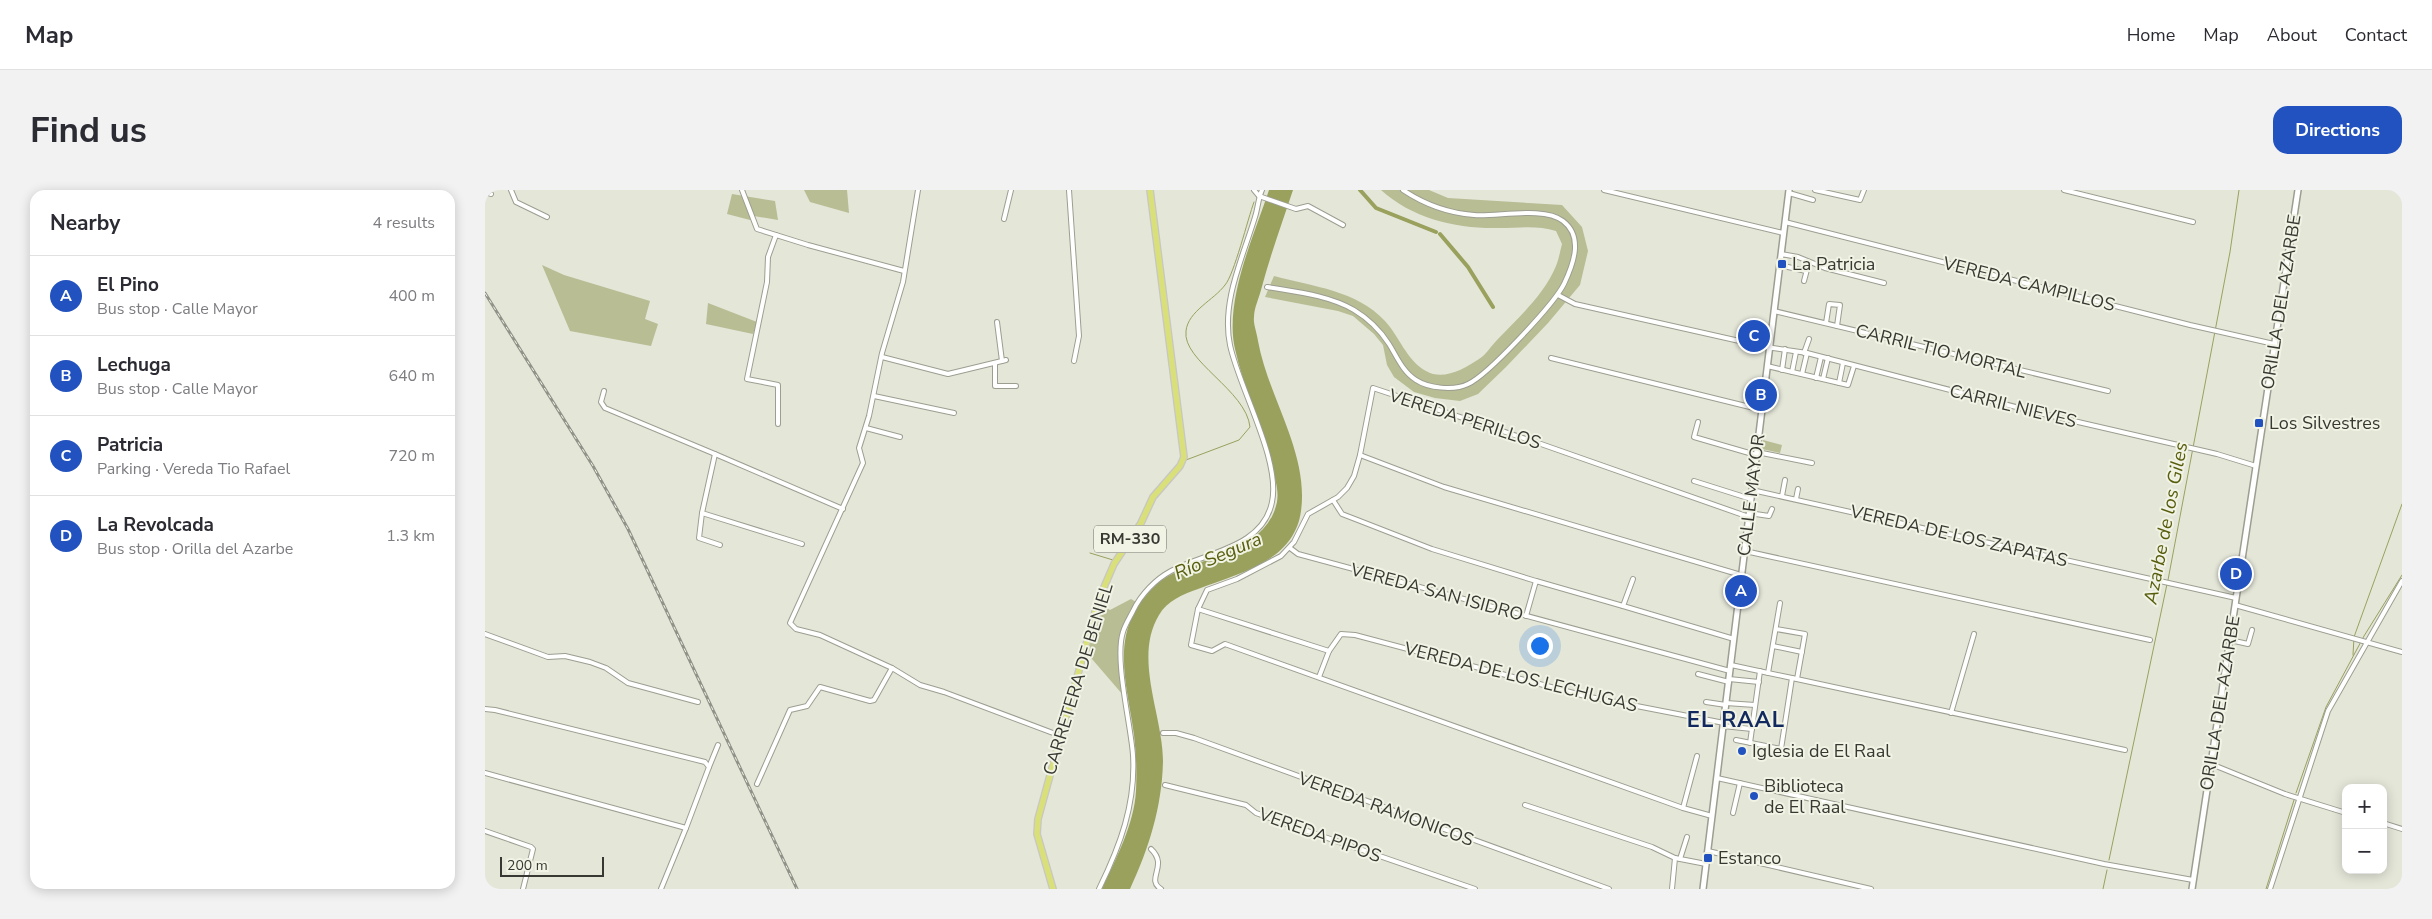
<!DOCTYPE html>
<html lang="en">
<head>
<meta charset="utf-8">
<style>
	body { margin:0; font-family:"Nunito Sans",sans-serif; background:#f2f2f3; color:#2b2b33 }
	.controls { position:absolute; right:15px; bottom:15px; display:grid; overflow:hidden; border-radius:10px; box-shadow:0 2px 12px #0003 }
	.controls button { width:45px; height:45px; display:grid; place-items:center; padding:0; border:0; border-bottom:1px solid #e1e1e2; background:#fff; color:#2b2b33; font:25px sans-serif }
	.scale { position:absolute; left:15px; bottom:12px; width:104px; box-sizing:border-box; padding-left:5px; border:2px solid #383833; border-top:0; font-size:14px; line-height:18px; white-space:nowrap; color:#383833; -webkit-text-stroke:4px #f1f3e5; paint-order:stroke }
	.you { position:absolute; left:1054px; top:455px; width:18px; height:18px; margin:-12px; border:4px solid #fff; border-radius:50%; background:#1a73e8; box-shadow:0 0 0 8px #1a73e833 }
	.badge { display:grid; place-items:center; width:32px; height:32px; border-radius:50%; background:#2152bf; color:#fff; font-size:16px; font-weight:700 }
	.pin { position:absolute; translate:-50% -50%; border:2px solid #fff; box-shadow:0 1px 5px #0006 }
	.list { margin:0; padding:0; list-style:none }
	h2 { display:flex; justify-content:space-between; align-items:center; height:65px; margin:0; padding:0 20px; font-size:21px }
	h2 small { font-size:16px; font-weight:400; color:#7c7c81 }
	.list li { display:grid; grid-template-columns:32px 1fr auto; gap:15px; align-items:center; box-sizing:border-box; height:80px; padding:0 20px; border-top:1px solid #e1e1e2 }
	.list b { display:block; font-size:19px; white-space:nowrap }
	.list p { margin:0; font-size:16px; white-space:nowrap; color:#7c7c81 }
	.list em { font-size:16px; font-style:normal; color:#7c7c81 }
	.map { position:relative; flex:none; width:1917px; height:699px; overflow:hidden; border-radius:15px }
	header { display:flex; align-items:center; gap:30px; box-sizing:border-box; height:70px; padding:0 25px; background:#fff; border-bottom:1px solid #e1e1e2 }
	header strong { font-size:24px }
	nav { display:flex; gap:28px; margin-inline-start:auto; font-size:18px }
	.intro { display:flex; align-items:center; justify-content:space-between; box-sizing:border-box; height:120px; padding:0 30px }
	h1 { margin:0; font-size:35px }
	.button { padding:12px 22px; border-radius:15px; background:#2152bf; color:#fff; font-size:18px; font-weight:700 }
	main { display:flex; gap:30px; padding:0 30px }
	aside { flex:1; background:#fff; border-radius:15px; box-shadow:0 2px 12px #0003 }
	.map>svg:first-child { display:block }
</style>
</head>
<body>
<header>
<strong>Map</strong>
<nav><a>Home</a><a>Map</a><a>About</a><a>Contact</a></nav>
</header>
<div class="intro"><h1>Find us</h1><a class="button">Directions</a></div>
<main>
<aside>
<h2>Nearby<small>4 results</small></h2>
<ul class="list">
<li><span class="badge">A</span><div><b>El Pino</b><p>Bus stop · Calle Mayor</p></div><em>400 m</em></li>
<li><span class="badge">B</span><div><b>Lechuga</b><p>Bus stop · Calle Mayor</p></div><em>640 m</em></li>
<li><span class="badge">C</span><div><b>Patricia</b><p>Parking · Vereda Tio Rafael</p></div><em>720 m</em></li>
<li><span class="badge">D</span><div><b>La Revolcada</b><p>Bus stop · Orilla del Azarbe</p></div><em>1.3 km</em></li>
</ul>
</aside>
<div class="map">
<svg width="1917" height="699" viewBox="0 0 1917 699">
	<rect width="100%" height="100%" fill="#e4e6d8"/>
	<g fill="#b8bd94">
		<path d="M319,0H362L364,23L325,12Z"/>
		<path d="M896,0H944L963,8L1077,15L1097,37L1103,61L1095,95L1063,133L1021,177L993,204L975,211L950,208L929,202L909,187L902,175L898,155L889,144L868,126L853,121L780,107L789,86C829,97 871,100 900,131C914,146 922,171 941,181C958,191 979,179 994,169C1001,165 1006,156 1012,150C1033,128 1059,105 1071,76C1074,69 1075,61 1077,54L1071,41C1053,35 1033,38 1014,38C972,39 928,29 896,0Z"/>
		<path d="M247,4L290,11L293,30L269,26L265,30L242,24Z"/>
		<path d="M57,75L79,85L165,111L160,129L173,134L166,156L85,141Z"/>
		<path d="M223,113L272,132L268,144L221,134Z"/>
		<path d="M1278,250L1297,255L1295,263L1277,259Z"/>
		<path d="M646,409L651,412L650,415C631,454 634,464 638,505L601,462L614,413L625,420Z"/>
	</g>
	<path fill="#9aa15d" d="M784,0H808C797,33 785,66 776,100C774,108 769,118 769,127C768,134 772,143 773,151C783,207 824,263 816,321C809,372 754,383 713,399C698,404 682,411 674,425C648,468 678,525 678,571C677,617 664,658 645,699H617C631,668 649,635 651,601C652,583 651,563 649,545C644,506 629,460 649,423C655,412 666,398 677,390C713,366 781,364 792,312C794,300 790,289 787,277C777,237 759,199 750,159C739,110 769,46 784,0Z"/>
	<g fill="none" stroke-linecap="round" stroke-linejoin="round">
		<g stroke="#9aa15d" stroke-width="1">
			<path d="M701,270L754,250L765,237C761,200 697,171 701,141C703,121 729,110 740,95C749,85 763,28 769,12"/>
			<path d="M605,363L628,370"/>
			<path d="M1683,390L1745,62L1754,0"/>
			<path d="M1868,465L1869,447L1917,314"/>
			<path d="M1811,603L1841,517L1879,446L1917,385"/>
			<path d="M1624,670L1682,394"/>
			<path d="M1618,699L1622,680"/>
			<path d="M1781,699L1809,610"/>
		</g>
		<g stroke="#9aa15d" stroke-width="4">
			<path d="M875,0L891,18L951,42"/>
			<path d="M955,44L983,77L1008,117"/>
		</g>
		<defs>
			<g id="street">
				<path d="M26,0L31,12L62,27"/>
				<path d="M257,0L272,39L323,55L419,81"/>
				<path d="M433,0L418,92L397,163L384,226L374,258L378,273L305,433L311,439L335,445L407,478L435,495L459,502L576,546"/>
				<path d="M584,0L594,146L589,171"/>
				<path d="M769,0L774,6L811,19L823,16L858,35"/>
				<path d="M1119,0L1298,43"/>
				<path d="M1330,0L1375,10L1379,0"/>
				<path d="M1579,0L1708,32"/>
				<path d="M0,2L6,4"/>
				<path d="M1304,3L1328,10"/>
				<path d="M519,29L526,0"/>
				<path d="M1300,32L1705,135L1789,154"/>
				<path d="M291,45L283,67L282,92L262,189L293,195V234"/>
				<path d="M1296,64L1313,67L1340,78L1399,93"/>
				<path d="M1294,75L1321,81"/>
				<path d="M1319,91L1324,72"/>
				<path d="M782,97C811,102 843,105 869,120C884,129 895,140 904,154C912,167 918,182 931,190C943,198 969,201 983,194C1003,185 1069,114 1079,94C1088,75 1099,47 1078,31C1059,16 1012,27 989,25C963,23 939,14 918,0"/>
				<path d="M1073,105L1090,114L1281,157L1322,163L1554,223L1732,264L1771,276"/>
				<path d="M1289,121L1623,201"/>
				<path d="M512,132L517,171"/>
				<path d="M1341,133L1344,114L1355,115L1352,136"/>
				<path d="M1319,163L1324,149"/>
				<path d="M397,167L463,184L521,170"/>
				<path d="M1066,168L1277,220"/>
				<path d="M510,173V196H531"/>
				<path d="M1282,176L1363,195L1369,176"/>
				<path d="M1297,180L1300,159"/>
				<path d="M1307,182L1311,162"/>
				<path d="M1317,184L1322,163"/>
				<path d="M1331,188L1336,167"/>
				<path d="M1338,189L1343,168"/>
				<path d="M1354,193L1358,173"/>
				<path d="M119,201L116,212L120,218L230,264"/>
				<path d="M389,206L469,223"/>
				<path d="M1213,232L1209,247L1271,265"/>
				<path d="M381,238L415,247"/>
				<path d="M1272,262L1327,273"/>
				<path d="M875,265L959,297L1256,385"/>
				<path d="M1209,291L1266,309"/>
				<path d="M1267,300L1751,408"/>
				<path d="M1297,306L1300,290"/>
				<path d="M1311,309L1313,299"/>
				<path d="M848,310L857,324L870,329L947,359L1051,391"/>
				<path d="M217,323L214,348L235,355"/>
				<path d="M1264,323L1284,326L1287,319"/>
				<path d="M317,354L217,323L230,264L358,319"/>
				<path d="M805,358L813,364L1245,481"/>
				<path d="M1260,361L1665,450"/>
				<path d="M1148,389L1138,416L1249,449"/>
				<path d="M1750,415L1917,462"/>
				<path d="M713,419L844,461L834,487"/>
				<path d="M1041,426L1051,391L1138,416"/>
				<path d="M1291,439L1320,444L1312,489"/>
				<path d="M0,444L63,467L80,466L105,472L121,478L143,493L213,512"/>
				<path d="M1745,450L1763,454L1767,440"/>
				<path d="M1288,456L1317,462"/>
				<path d="M844,461L856,444L870,445L1100,506L1239,533"/>
				<path d="M1246,475L1307,488L1296,559L1251,550"/>
				<path d="M1283,483L1295,413"/>
				<path d="M1213,484L1244,492"/>
				<path d="M1307,488L1640,560"/>
				<path d="M1244,489L1274,492"/>
				<path d="M1221,512L1241,515"/>
				<path d="M1241,513L1270,515"/>
				<path d="M0,519L10,520L220,572L224,577L201,638L0,583"/>
				<path d="M1466,523L1489,444"/>
				<path d="M1238,536L1267,539"/>
				<path d="M678,543H691L709,548L1124,699"/>
				<path d="M1265,553L1275,481"/>
				<path d="M1726,574L1800,604L1861,623"/>
				<path d="M224,577L233,555"/>
				<path d="M1232,588L1619,674L1708,690"/>
				<path d="M272,594L305,520L322,516L335,497L385,511L389,510L407,478"/>
				<path d="M680,595L761,615L771,623L799,633L990,699"/>
				<path d="M1040,615L1167,657L1190,668L1221,674"/>
				<path d="M1198,618L1212,566"/>
				<path d="M1248,623L1255,593"/>
				<path d="M1227,626L1198,618L740,454L727,461L706,455L713,419L722,400L752,389L796,366L809,352L823,324L853,307L862,298L869,286L875,265L888,198L1056,254L1264,327"/>
				<path d="M1898,633L1917,639"/>
				<path d="M0,641L46,657L48,659L38,699"/>
				<path d="M666,659C684,676 660,689 676,699"/>
				<path d="M1223,661L1386,699"/>
				<path d="M1195,669L1202,647"/>
				<path d="M176,699L201,638"/>
				<path d="M614,699C635,656 651,614 648,565C646,535 629,469 638,442C640,435 645,427 648,421C656,404 671,389 686,381C721,362 778,358 787,312C796,270 754,198 745,155C736,112 758,67 770,27C773,18 773,9 777,0"/>
				<path d="M1187,699L1190,668"/>
				<path d="M1785,699L1843,521L1917,391"/>
			</g>
			<g id="secondary">
				<path d="M1218,699L1304,0"/>
				<path d="M1707,699L1813,0"/>
			</g>
			<path id="primary" d="M568,699L552,644L553,629L613,411L629,374L656,333L668,307L695,276L699,267L665,0"/>
		</defs>
		<use href="#street" stroke="#9d9e91" stroke-width="6"/>
		<use href="#secondary" stroke="#9d9e91" stroke-width="8"/>
		<use href="#primary" stroke="#c7c7c6" stroke-width="8"/>
		<use href="#street" stroke="#fff" stroke-width="4"/>
		<use href="#secondary" stroke="#fff" stroke-width="5"/>
		<use href="#primary" stroke="#d9df79" stroke-width="5.5"/>
		<defs>
			<path id="rail" d="M0,103L108,276L143,339L312,699"/>
		</defs>
		<use href="#rail" stroke="#909188" stroke-width="3"/>
		<use href="#rail" stroke="#f1f3e5" stroke-width="1" stroke-dasharray="4" stroke-linecap="butt"/>
	</g>
	<g fill="#2152bf" stroke="#f1f3e5" stroke-width="2">
		<rect x="1292" y="69" width="10" height="10" rx="2.5"/>
		<rect x="1769" y="228" width="10" height="10" rx="2.5"/>
		<circle cx="1257" cy="561" r="5"/>
		<circle cx="1269" cy="606" r="5"/>
		<rect x="1218" y="663" width="10" height="10" rx="2.5"/>
	</g>
	<g text-anchor="middle" dominant-baseline="central" stroke-width="4" stroke-linejoin="round" paint-order="stroke">
		<rect fill="#f1f3e5" stroke="#707068" stroke-width="1" x="609" y="335.5" width="72" height="27" rx="4"/>
		<g font-size="16" font-weight="bold" fill="#383833">
			<text x="645" y="349">RM-330</text>
		</g>
		<g font-size="18" fill="#383833" stroke="#f1f3e5" text-anchor="start">
			<text x="1307" y="74">La Patricia</text>
			<text x="1784" y="233">Los Silvestres</text>
			<text x="1267" y="561">Iglesia de El Raal</text>
			<text x="1279" y="596">Biblioteca<tspan x="1279" dy="21">de El Raal</tspan></text>
			<text x="1233" y="668">Estanco</text>
		</g>
		<g font-size="18" fill="#383833" stroke="#f1f3e5">
			<text transform="translate(1544 94) rotate(14)">VEREDA CAMPILLOS</text>
			<text transform="translate(1796 112) rotate(-81)">ORILLA DEL AZARBE</text>
			<text transform="translate(1456 161) rotate(14)">CARRIL TIO MORTAL</text>
			<text transform="translate(1528 216) rotate(14)">CARRIL NIEVES</text>
			<text transform="translate(980 229) rotate(18)">VEREDA PERILLOS</text>
			<text transform="translate(1266 305) rotate(-83)">CALLE MAYOR</text>
			<text transform="translate(1474 346) rotate(13)">VEREDA DE LOS ZAPATAS</text>
			<text transform="translate(952 402) rotate(15)">VEREDA SAN ISIDRO</text>
			<text transform="translate(1036 487) rotate(14)">VEREDA DE LOS LECHUGAS</text>
			<text transform="translate(593 489) rotate(-73)">CARRETERA DE BENIEL</text>
			<text transform="translate(1735 513) rotate(-81)">ORILLA DEL AZARBE</text>
			<text transform="translate(901 619) rotate(20)">VEREDA RAMONICOS</text>
			<text transform="translate(835 645) rotate(20)">VEREDA PIPOS</text>
		</g>
		<g font-size="19" font-style="italic" fill="#585d0d" stroke="#f1f3e5">
			<text transform="translate(1681 333) rotate(-79)">Azarbe de los Giles</text>
			<text transform="translate(733 366) rotate(-23)">Río Segura</text>
		</g>
		<g font-size="22" font-weight="bold" letter-spacing="1" fill="#11295e" stroke="#f1f3e5">
			<text x="1251" y="530">EL RAAL</text>
		</g>
	</g>
</svg>
<div class="controls">
<button>+</button>
<button>−</button>
</div>
<div class="scale">200 m</div>
<div class="you"></div>
<div class="pin badge" style="left:1256px;top:401px">A</div>
<div class="pin badge" style="left:1276px;top:205px">B</div>
<div class="pin badge" style="left:1269px;top:146px">C</div>
<div class="pin badge" style="left:1751px;top:384px">D</div>
</div>
</main>
</body>
</html>
